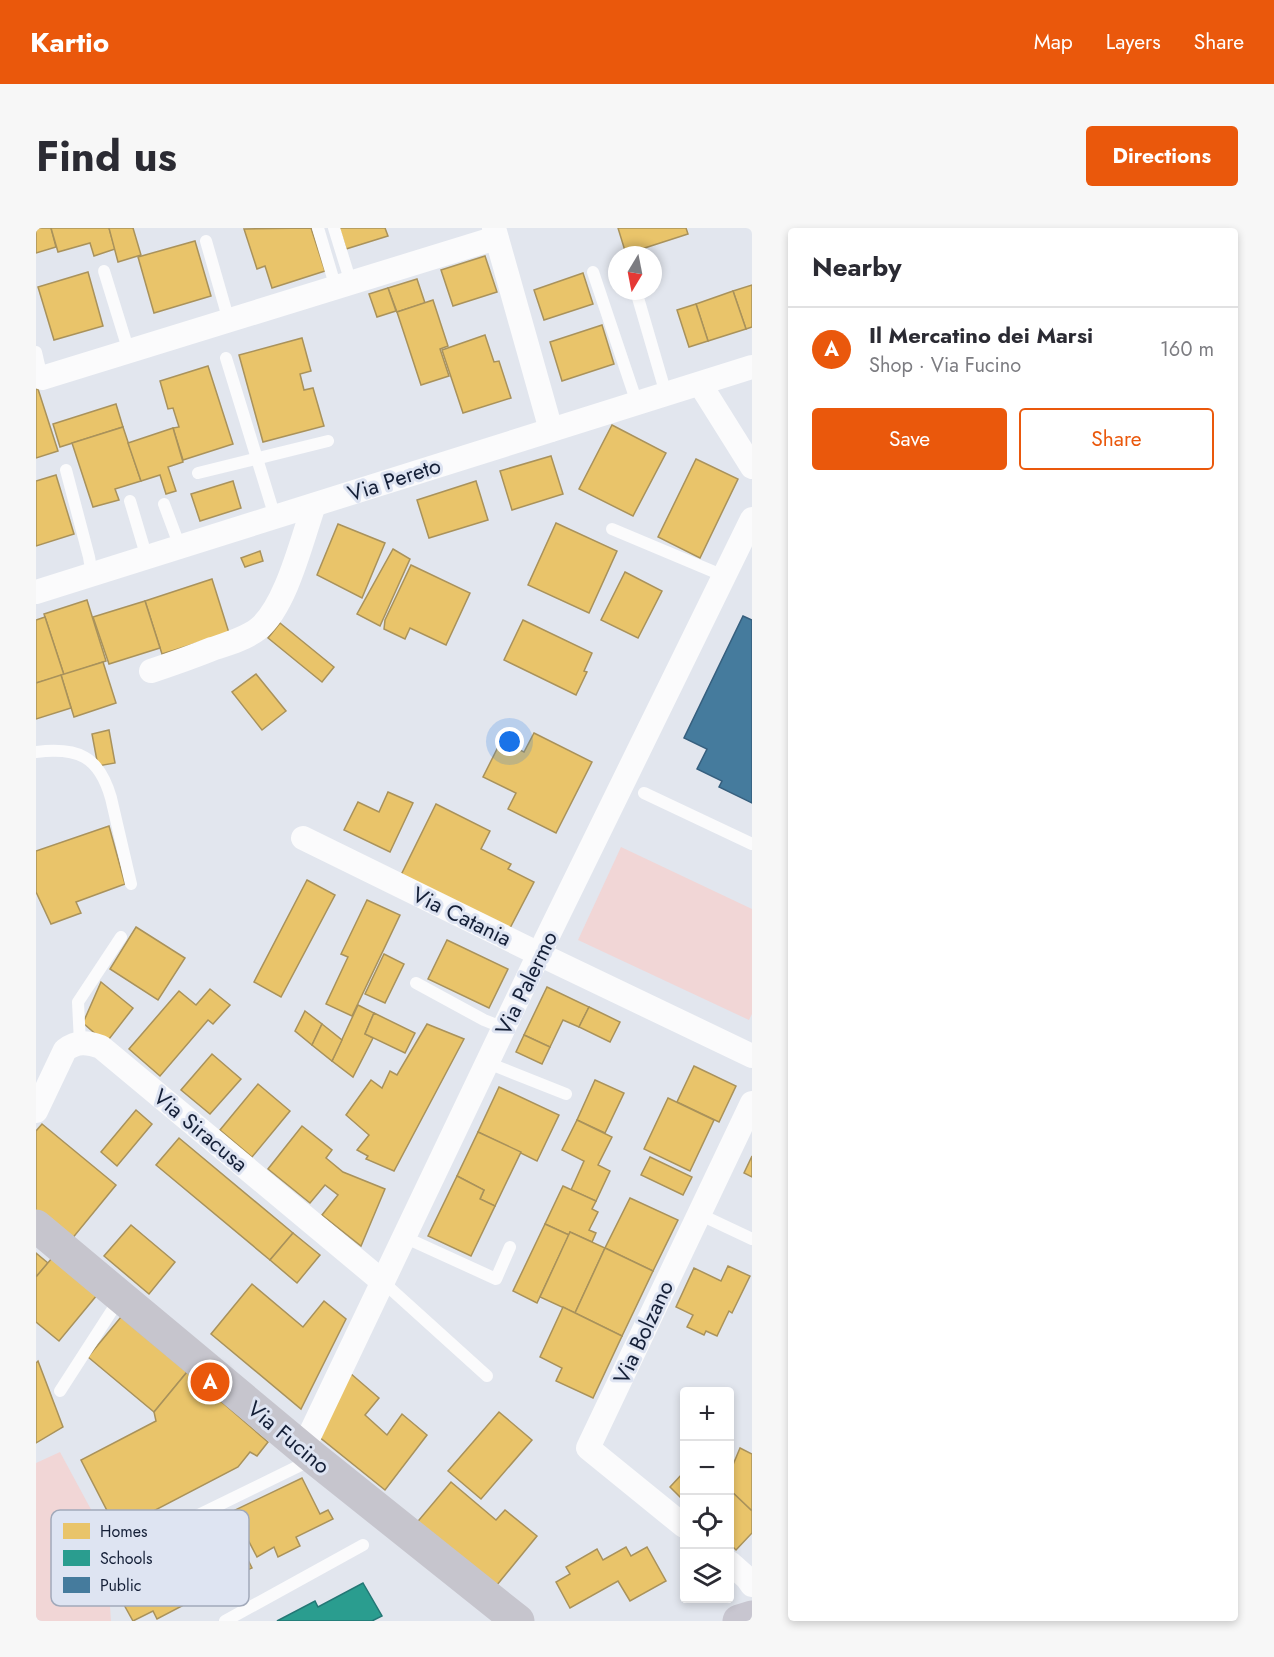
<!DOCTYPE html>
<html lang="en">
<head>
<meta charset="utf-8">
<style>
	body { margin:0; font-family:Jost,sans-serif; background:#f7f7f7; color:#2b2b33 }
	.controls { position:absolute; right:18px; bottom:18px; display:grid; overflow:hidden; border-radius:6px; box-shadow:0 3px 9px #0003 }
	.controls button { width:54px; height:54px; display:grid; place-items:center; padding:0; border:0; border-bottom:2px solid #e1e1e2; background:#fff; color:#2b2b33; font:30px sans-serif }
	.compass { position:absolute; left:572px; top:18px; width:54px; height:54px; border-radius:50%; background:#fff; box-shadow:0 3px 9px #0003; rotate:190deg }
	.you { position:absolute; left:474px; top:514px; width:21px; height:21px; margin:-15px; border:4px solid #fff; border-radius:50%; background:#1a73e8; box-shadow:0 0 0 9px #1a73e833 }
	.badge { display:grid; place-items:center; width:39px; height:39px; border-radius:50%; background:#ea580c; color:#fff; font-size:20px; font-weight:700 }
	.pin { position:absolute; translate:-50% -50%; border:3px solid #fff; box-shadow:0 2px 6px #0006 }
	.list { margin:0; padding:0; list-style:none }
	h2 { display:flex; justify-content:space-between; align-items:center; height:78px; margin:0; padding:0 24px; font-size:26px }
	h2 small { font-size:20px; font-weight:400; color:#7c7c81 }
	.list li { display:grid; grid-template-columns:39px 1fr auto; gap:18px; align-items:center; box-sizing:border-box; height:84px; padding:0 24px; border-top:2px solid #e1e1e2 }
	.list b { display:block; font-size:22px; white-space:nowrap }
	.list p { margin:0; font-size:20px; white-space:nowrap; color:#7c7c81 }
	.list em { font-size:20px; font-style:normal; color:#7c7c81 }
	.actions { display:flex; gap:12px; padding:18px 24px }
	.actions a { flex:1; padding:14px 0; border:2px solid #ea580c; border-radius:6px; text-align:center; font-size:21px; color:#ea580c }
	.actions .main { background:#ea580c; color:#fff }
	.icon { flex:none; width:33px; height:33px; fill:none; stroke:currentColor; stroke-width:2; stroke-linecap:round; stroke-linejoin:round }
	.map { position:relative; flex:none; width:716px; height:1393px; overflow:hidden; border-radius:6px }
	header { display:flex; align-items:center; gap:36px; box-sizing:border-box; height:84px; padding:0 30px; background:#ea580c; color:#fff }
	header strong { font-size:28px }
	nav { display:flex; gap:33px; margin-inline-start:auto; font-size:21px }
	.intro { display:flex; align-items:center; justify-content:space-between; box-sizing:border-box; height:144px; padding:0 36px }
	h1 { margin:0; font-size:42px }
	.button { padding:15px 27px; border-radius:6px; background:#ea580c; color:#fff; font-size:21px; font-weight:700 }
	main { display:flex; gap:36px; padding:0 36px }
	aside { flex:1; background:#fff; border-radius:6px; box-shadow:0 3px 9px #0003 }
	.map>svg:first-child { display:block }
</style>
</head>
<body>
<header>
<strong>Kartio</strong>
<nav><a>Map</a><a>Layers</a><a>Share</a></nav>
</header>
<div class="intro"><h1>Find us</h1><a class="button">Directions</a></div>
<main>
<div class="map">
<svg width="716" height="1393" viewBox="0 0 716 1393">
	<rect width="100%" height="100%" fill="#e2e6ee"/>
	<g fill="#f1d6d6">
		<path d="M585,619L716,681V786L713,792L542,712Z"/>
		<path d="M24,1224L79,1326L72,1350L75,1393H0V1235Z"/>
	</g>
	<g fill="#e9c46a" stroke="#a9925b" stroke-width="1.5">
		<path d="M0,0H15L20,19L0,25Z"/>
		<path d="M15,0H73L79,21L58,28L54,15L22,24Z"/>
		<path d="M73,0H97L105,27L82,34Z"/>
		<path d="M275,0L289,43L236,60L229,38L221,41L208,1Z"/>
		<path d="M303,0H349L352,8L310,21Z"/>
		<path d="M582,0H650L652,6L590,26Z"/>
		<path d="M159,13L175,68L118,85L102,29Z"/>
		<path d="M449,28L461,64L417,78L405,42Z"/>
		<path d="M52,44L67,98L18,112L2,59Z"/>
		<path d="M547,45L557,76L508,92L498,62Z"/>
		<path d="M381,51L389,75L361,84L352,60Z"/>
		<path d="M716,57V99L710,101L697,63Z"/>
		<path d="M352,60L360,83L341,89L333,66Z"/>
		<path d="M697,63L710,101L672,113L660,76Z"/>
		<path d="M397,72L412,118L404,121L413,148L385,157L361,84Z"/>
		<path d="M660,76L672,113L653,119L641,82Z"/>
		<path d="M566,97L578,136L526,153L514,114Z"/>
		<path d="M449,107L458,134L463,133L475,170L427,185L406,122Z"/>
		<path d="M266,110L275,143L264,146L268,162L277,160L288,198L227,214L203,127Z"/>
		<path d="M172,138L197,216L147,232L137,200L143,199L137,180L132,181L124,153Z"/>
		<path d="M0,161H2L22,223L0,230Z"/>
		<path d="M80,176L87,199L24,219L17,196Z"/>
		<path d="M576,197L630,225L597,288L543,261Z"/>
		<path d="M87,199L105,253L79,261L83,272L57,279L36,215Z"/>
		<path d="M137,200L147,234L132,239L140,263L130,266L124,247L105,253L92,215Z"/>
		<path d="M515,228L527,266L476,282L464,243Z"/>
		<path d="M660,231L702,251L664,330L622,309Z"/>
		<path d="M20,247L38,306L0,318V253Z"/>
		<path d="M197,253L205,280L164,293L155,266Z"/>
		<path d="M440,253L452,292L393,310L381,272Z"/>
		<path d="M520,295L581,323L553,385L492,357Z"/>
		<path d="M302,296L349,315L326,370L281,347Z"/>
		<path d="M357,321L374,331L344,398L321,386Z"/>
		<path d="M224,323L227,333L209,339L205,330Z"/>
		<path d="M375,337L434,365L410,417L374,400L369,411L348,401L349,392Z"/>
		<path d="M589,344L626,363L602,410L565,392Z"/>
		<path d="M176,351L193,405L126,426L109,373Z"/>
		<path d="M51,372L70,433L28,447L8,386Z"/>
		<path d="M109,373L124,420L73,436L57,389Z"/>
		<path d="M9,389L28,447L0,455V392Z"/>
		<path d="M487,392L556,425L548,443L551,444L540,467L468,432Z"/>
		<path d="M244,395L298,439L286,454L232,410Z"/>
		<path d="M67,434L80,475L38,489L25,447Z"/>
		<path d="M220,446L250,483L226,502L196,464Z"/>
		<path d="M25,447L35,480L0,491V455Z"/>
		<path d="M73,502L79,535L62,538L56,506Z"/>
		<path d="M498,505L556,534L520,605L472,581L480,565L447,549L465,513L488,524Z"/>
		<path d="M352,564L377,575L354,624L308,602L322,574L343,584Z"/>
		<path d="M400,576L454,603L445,621L475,636L472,641L498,654L473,702L365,647Z"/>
		<path d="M73,598L89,656L40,674L45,685L15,696L0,664V623Z"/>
		<path d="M271,652L299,667L245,769L218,754Z"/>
		<path d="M331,672L364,687L316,788L290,776L312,729L305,726Z"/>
		<path d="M100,699L149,730L122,772L74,741Z"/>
		<path d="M411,712L472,741L453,780L392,751Z"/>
		<path d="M348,726L368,736L349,775L329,766Z"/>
		<path d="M65,754L97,780L70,815L47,795Z"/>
		<path d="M511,759L553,779L543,799L527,792L514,819L488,807Z"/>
		<path d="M174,761L194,777L177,796L172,792L124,848L93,821L143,763L160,777Z"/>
		<path d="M322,777L338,785L329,806L337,810L317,849L296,833Z"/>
		<path d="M553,779L584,794L574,814L543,799Z"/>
		<path d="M269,783L286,796L276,817L259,803Z"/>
		<path d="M338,785L379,805L369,825L329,806Z"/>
		<path d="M286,796L306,812L296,833L276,817Z"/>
		<path d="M391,796L428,811L358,943L330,931L332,928L321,922L333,907L310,887L335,852L346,860L354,843L361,847Z"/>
		<path d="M488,807L514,819L506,836L480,824Z"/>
		<path d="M176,826L205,851L174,886L145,862Z"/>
		<path d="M658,838L700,858L683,894L641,874Z"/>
		<path d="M559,852L588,865L569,905L541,892Z"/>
		<path d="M222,856L254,883L216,929L184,902Z"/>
		<path d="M463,859L523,887L501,933L442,904Z"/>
		<path d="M632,870L678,892L654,943L608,921Z"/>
		<path d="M100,882L116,896L81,938L65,924Z"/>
		<path d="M541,892L576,909L562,937L574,943L560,973L535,962L548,933L526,922Z"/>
		<path d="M6,896L80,957L35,1012L0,983V903Z"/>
		<path d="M266,898L296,922L290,930L307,944L349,961L325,1018L286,987L302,967L289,957L274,975L232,941Z"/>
		<path d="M442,904L485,924L459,978L444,971L448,962L421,948Z"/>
		<path d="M143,910L257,1005L234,1032L120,937Z"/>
		<path d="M716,928V949L708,945Z"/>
		<path d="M614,929L656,949L647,967L605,947Z"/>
		<path d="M421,948L448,962L444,971L459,978L435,1028L392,1008Z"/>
		<path d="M527,958L560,973L556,981L562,984L553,1002L560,1005L556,1014L534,1004L533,1007L509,996Z"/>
		<path d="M594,970L642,992L617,1043L569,1020Z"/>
		<path d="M509,996L533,1007L501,1075L477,1063Z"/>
		<path d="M95,997L139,1034L113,1066L68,1028Z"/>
		<path d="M534,1004L569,1020L539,1085L504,1069Z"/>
		<path d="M257,1005L284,1027L261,1055L234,1032Z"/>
		<path d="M569,1020L617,1043L586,1108L539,1085Z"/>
		<path d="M0,1025L12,1035L0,1049Z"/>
		<path d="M16,1030L61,1067L23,1113L0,1094V1049Z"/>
		<path d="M692,1038L714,1048L696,1085L693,1083L681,1108L670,1103L668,1107L651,1099L657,1087L640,1079L658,1040L685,1053Z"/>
		<path d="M216,1056L267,1099L288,1073L310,1091L265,1181L175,1106Z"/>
		<path d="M527,1079L586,1108L557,1170L520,1153L526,1140L504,1129Z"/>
		<path d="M85,1089L151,1144L118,1184L52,1129Z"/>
		<path d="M2,1133L27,1199L0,1215V1135Z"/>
		<path d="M151,1144L232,1214L221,1228L214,1224L202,1239L81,1302L45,1232L120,1193L118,1184Z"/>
		<path d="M314,1145L343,1170L329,1187L351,1207L366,1186L391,1207L349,1262L282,1208Z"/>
		<path d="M463,1184L496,1212L445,1271L412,1243Z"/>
		<path d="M704,1220L716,1226V1283L694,1262V1244Z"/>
		<path d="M648,1244V1273L634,1259Z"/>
		<path d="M266,1250L284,1286L292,1282L297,1291L260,1309L264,1318L242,1329L238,1319L221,1329L197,1283Z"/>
		<path d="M415,1254L460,1292L469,1282L501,1308L456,1363L378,1298Z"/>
		<path d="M694,1262L716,1283V1305L700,1322L694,1316Z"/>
		<path d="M157,1300L173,1335L206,1320L216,1340L158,1366L133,1311Z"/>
		<path d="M590,1319L595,1328L611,1319L630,1353L594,1373L582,1353L534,1380L520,1354L534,1346L530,1339L561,1321L567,1332Z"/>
		<path d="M119,1328L146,1378L121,1391L117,1383L97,1393L87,1375L91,1372L79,1350Z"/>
	</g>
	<path fill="#2a9d8f" stroke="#237775" stroke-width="1.5" d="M327,1355L346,1388L336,1393H241L279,1373L282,1379Z"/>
	<path fill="#457b9d" stroke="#365f7e" stroke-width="1.5" d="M707,388L716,392V575L683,559L686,553L661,541L671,521L648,510Z"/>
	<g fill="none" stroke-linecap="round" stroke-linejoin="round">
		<g stroke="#fbfbfc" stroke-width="12">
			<path d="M282,0L300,60"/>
			<path d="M298,0L315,55"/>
			<path d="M170,13L193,93"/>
			<path d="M68,43L93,124"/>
			<path d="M557,44L601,175"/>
			<path d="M600,63L630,166"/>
			<path d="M0,124L6,150"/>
			<path d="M190,130L239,289"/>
			<path d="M30,242L53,329L56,347"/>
			<path d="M162,245L292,213"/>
			<path d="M94,273L111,330"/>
			<path d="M128,276L144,319"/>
			<path d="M576,301L688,348"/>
			<path d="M0,524C42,519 63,528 75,570L95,656"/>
			<path d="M608,565L716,616"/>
			<path d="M380,755L448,792L468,800"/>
			<path d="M44,815L42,774L85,709"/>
			<path d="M452,835L530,866"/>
			<path d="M663,986L716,1011"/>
			<path d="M368,1009L460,1051L474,1019"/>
			<path d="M347,1054L451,1148"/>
			<path d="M24,1163L84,1070"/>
			<path d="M136,1300L275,1232"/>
			<path d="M189,1393L327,1317"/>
		</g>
		<g stroke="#fbfbfc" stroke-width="24">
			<path d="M458,0L515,202"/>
			<path d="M6,150L460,10"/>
			<path d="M664,156L716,239"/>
			<path d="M0,364L716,139"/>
			<path d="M115,443C136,436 156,429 176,421C191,416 209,411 222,401C250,379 266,311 278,277"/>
			<path d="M267,610L503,726L716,828"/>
			<path d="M0,883L29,822C41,813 51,814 65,819L347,1054"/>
			<path d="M267,1221L503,726L716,291"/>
			<path d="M648,1298L552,1220L716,875"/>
			<path d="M694,1335L711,1350L716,1357"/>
		</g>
		<path stroke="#c6c5cd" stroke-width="33" d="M0,998L278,1230L482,1393"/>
		<path stroke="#c8c6d0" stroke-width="33" d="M703,1393L716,1389"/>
	</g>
	<g text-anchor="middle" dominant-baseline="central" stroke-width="6" stroke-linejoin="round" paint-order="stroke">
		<g font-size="22" fill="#141f37" stroke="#dee4f2">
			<text transform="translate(358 251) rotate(-18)">Via Pereto</text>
			<text transform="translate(426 688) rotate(26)">Via Catania</text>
			<text transform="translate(490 755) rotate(-64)">Via Palermo</text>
			<text transform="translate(165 902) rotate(40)">Via Siracusa</text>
			<text transform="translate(607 1104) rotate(-65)">Via Bolzano</text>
			<text transform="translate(253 1209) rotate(40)">Via Fucino</text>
		</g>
	</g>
	<rect x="15" y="1282" width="198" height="96" rx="9" fill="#dee4f2" stroke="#a1a9ba" stroke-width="1.5"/>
	<rect x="27" y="1295" width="27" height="16" fill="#e9c46a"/>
	<rect x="27" y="1322" width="27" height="16" fill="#2a9d8f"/>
	<rect x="27" y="1349" width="27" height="16" fill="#457b9d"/>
	<g font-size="16" fill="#141f37">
		<text x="64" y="1309">Homes</text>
		<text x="64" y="1336">Schools</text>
		<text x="64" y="1363">Public</text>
	</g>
</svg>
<div class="controls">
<button>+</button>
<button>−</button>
<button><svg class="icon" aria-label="locate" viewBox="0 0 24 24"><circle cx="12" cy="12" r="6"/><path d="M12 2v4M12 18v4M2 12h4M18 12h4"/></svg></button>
<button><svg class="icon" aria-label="layers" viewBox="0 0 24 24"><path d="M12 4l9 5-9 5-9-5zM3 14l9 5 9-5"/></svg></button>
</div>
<svg class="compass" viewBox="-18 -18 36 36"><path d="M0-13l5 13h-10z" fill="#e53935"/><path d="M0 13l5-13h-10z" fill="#7c7c81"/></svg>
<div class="you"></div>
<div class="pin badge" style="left:174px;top:1154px">A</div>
</div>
<aside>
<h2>Nearby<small></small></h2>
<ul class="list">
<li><span class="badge">A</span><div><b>Il Mercatino dei Marsi</b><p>Shop · Via Fucino</p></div><em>160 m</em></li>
</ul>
<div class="actions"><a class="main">Save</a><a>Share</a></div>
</aside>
</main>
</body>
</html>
